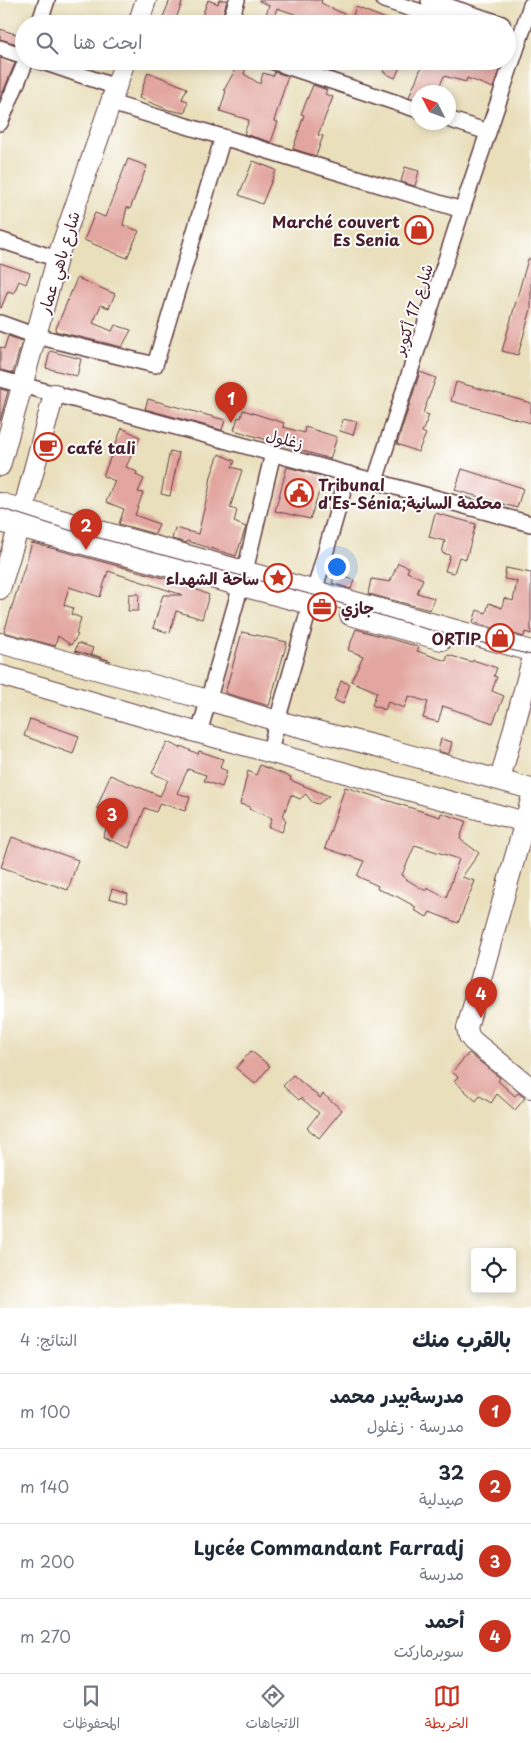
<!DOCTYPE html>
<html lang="ar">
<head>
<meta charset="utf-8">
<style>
	body { margin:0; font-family:"Playpen Sans","Playpen Sans Arabic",sans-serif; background:#f6f6f7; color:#1f2937; direction:rtl }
	.controls { position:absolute; right:15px; bottom:15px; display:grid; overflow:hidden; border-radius:5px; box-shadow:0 2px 8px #0003 }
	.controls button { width:45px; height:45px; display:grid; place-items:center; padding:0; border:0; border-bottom:1px solid #e0e1e3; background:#fff; color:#1f2937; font:25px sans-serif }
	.compass { position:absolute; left:411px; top:85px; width:45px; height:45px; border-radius:50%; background:#fff; box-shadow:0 2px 8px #0003; rotate:312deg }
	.you { position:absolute; left:336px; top:566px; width:18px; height:18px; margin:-12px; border:4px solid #fff; border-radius:50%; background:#1a73e8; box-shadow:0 0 0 8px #1a73e833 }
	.badge { display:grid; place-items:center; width:32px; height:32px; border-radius:50%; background:#c8321e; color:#fff; font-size:16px; font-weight:700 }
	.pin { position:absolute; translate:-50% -41px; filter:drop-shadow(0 1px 2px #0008) }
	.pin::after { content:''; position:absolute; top:26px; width:18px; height:15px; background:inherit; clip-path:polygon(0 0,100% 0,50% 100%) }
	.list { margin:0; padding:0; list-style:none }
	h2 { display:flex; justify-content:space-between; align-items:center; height:65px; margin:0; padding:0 20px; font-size:21px }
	h2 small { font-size:16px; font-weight:400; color:#747a83 }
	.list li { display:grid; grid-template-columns:32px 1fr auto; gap:15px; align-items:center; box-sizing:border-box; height:75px; padding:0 20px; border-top:1px solid #e0e1e3 }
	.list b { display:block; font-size:19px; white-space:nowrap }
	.list p { margin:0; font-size:16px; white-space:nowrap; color:#747a83 }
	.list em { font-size:16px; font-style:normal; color:#747a83 }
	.icon { flex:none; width:28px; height:28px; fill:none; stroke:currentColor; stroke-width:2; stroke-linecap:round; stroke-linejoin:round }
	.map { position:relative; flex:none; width:531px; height:1308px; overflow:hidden; direction:ltr }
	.search { position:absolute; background:#fff; box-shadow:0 2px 8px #0003; left:15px; right:15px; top:15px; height:55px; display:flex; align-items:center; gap:12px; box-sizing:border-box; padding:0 18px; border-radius:28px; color:#747a83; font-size:19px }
	.sheet { height:365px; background:#fff }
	nav { display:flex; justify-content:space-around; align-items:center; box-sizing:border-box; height:70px; border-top:1px solid #e0e1e3; background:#fff; font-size:14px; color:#747a83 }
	nav a { display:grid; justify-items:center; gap:2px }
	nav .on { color:#c8321e }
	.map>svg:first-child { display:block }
</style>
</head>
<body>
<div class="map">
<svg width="531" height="1308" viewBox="0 0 531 1308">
	<rect width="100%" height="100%" fill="#fff"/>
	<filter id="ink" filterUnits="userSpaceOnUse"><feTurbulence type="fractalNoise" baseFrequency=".02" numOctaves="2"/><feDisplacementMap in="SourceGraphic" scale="10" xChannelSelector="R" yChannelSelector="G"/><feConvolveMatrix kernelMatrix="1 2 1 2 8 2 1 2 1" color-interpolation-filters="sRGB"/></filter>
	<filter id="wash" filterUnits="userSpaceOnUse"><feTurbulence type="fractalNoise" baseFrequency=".0096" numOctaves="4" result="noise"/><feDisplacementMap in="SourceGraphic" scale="20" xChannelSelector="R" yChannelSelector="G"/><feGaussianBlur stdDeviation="1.12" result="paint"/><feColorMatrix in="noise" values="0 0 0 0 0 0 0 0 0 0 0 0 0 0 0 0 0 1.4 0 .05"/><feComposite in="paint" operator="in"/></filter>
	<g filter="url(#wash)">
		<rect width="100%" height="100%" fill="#e9dfbb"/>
		<g id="blocks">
			<g fill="#e2a59f" fill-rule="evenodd">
				<path d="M170,0H183L174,24H160Z"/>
				<path d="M208,0L218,4L219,0H227L220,24H205L200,22Z"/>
				<path d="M259,0H322L321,3L352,18L356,7L396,23L296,24L300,16L277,8L272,24H263L269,5L259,1Z"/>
				<path d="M0,29L24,37V46L0,39Z"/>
				<path d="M0,58L15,63L0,99Z"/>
				<path d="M237,61H248L244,74L260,84L263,73L273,76L275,72L288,76L274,121L278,122L271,142L244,134L249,120L220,111L226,91L224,90L234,72Z"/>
				<path d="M301,61H338L334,72Z"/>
				<path d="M389,61H403L395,78L383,72Z"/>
				<path d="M424,61H502L493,88L467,78L466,82L444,76L437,92H418V100L409,97Z"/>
				<path d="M148,72L187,88L182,99L188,101L185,113L169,110L139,98Z"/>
				<path d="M313,85L327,90L325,94L333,97L318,135L323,136L316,156L293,149L304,115L301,114Z"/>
				<path d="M128,159L147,166L130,209L127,207L123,225L139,231L127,258L84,240L95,213L105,217Z"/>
				<path d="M253,161L276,170L262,204L239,195Z"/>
				<path d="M405,167L419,171L415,186L401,182Z"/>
				<path d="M528,259H531V309L518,355L502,351Z"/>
				<path d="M0,263L30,273L26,284L19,281L14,293L8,291L1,308H0Z"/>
				<path d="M77,278L115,294L109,308L101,305L93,323L112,331L115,325L131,330L122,347L55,331Z"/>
				<path d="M8,336L22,341L13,373L0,370V347L4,349Z"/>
				<path d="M50,351L81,359L77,376L46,368Z"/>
				<path d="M420,372L436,378L423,413L429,415L422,432L426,434L418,452L397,444Z"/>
				<path d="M456,382L531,403V423L451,401Z"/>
				<path d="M0,389L8,391L0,421Z"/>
				<path d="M148,399L225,420L222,430L145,409Z"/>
				<path d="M243,410L284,423L283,427L304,433L305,427L337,437L330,459L234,430L238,417L241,418Z"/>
				<path d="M343,419L357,422L353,435L340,431Z"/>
				<path d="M122,428L140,437L126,467L137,472L136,475L144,479L138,492L143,493L135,515L159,524L155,534L119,524L124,509L106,502L115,481L103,476Z"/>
				<path d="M170,451L179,453L170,496L161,494Z"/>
				<path d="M219,454L235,461L232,467L242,470L230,508L237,510L234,522L246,527L236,556L187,541V543L172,539L175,528L198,534L209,489L211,476Z"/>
				<path d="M287,467L324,477L310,519L275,511Z"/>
				<path d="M462,469L523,488L517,508L455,490Z"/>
				<path d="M435,513L476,524L466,559L459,557L454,573L445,571L450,555L442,553L445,541L429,537Z"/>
				<path d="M32,543L186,584V585L209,595L202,619L176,611L170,633L153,628L163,595H183L108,571L100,597L69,587L64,605L73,608L71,614L81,618L76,634L78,635L71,645L58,636L55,646L4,632Z"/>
				<path d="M398,563L409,567L407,572L423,579L417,593L434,598L430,610L369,594L372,579L390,582Z"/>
				<path d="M506,568L531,573V634L525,632L524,637L473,622L477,610L486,613L489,603L502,608L504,598L513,601L517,581L504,579Z"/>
				<path d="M335,574L354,580L351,589L332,583Z"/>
				<path d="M129,594H139L138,611H128Z"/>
				<path d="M356,629L419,647L417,651L446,661L448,655L472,662L473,660L497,668L494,676L497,677L492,691L504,696L493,723L443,706L438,722L423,718L428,702L409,696L404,708L388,702L385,710L372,705L377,692L351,681L363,656L348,650Z"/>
				<path d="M242,632L287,642L269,706L225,693Z"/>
				<path d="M78,643L93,648L91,654L111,661L75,651Z"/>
				<path d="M341,681L350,684L343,704L334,700Z"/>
				<path d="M30,719L79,736L73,754L24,736Z"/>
				<path d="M441,739L452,742L449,754L438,751Z"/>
				<path d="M167,742L180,748L181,746L198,754L199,751L223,759L220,768L227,771L222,787L204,781L206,775L188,769L177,793L190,797L185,811L160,803L156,812L145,808L129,848L103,837L112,814L97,808L110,775L160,796L168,780L152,773Z"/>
				<path d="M260,765L291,777L290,780L329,796L318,804L312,802L306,794L300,799L291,795L283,816L286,821L282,832L269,827L272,818L249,809L250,807L240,804L248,771L256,775Z"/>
				<path d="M345,787L440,817L441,813L466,821L460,839L479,853L462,877L475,881L458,923L430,912L427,917L414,910L416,907L396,896L377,889L378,886L357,876L364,861L325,848ZM415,845L459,859L446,898L427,888L426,891L404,878V876L402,875Z"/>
				<path d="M12,837L78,860L68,890L1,867Z"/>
				<path d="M112,889L128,894L126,903L109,898Z"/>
				<path d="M251,1051L270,1066L255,1084L236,1068Z"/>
				<path d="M469,1053L500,1078L498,1081L515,1096L518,1093L525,1098L515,1110L497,1094L491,1103L480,1096L476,1101L454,1081L458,1077L452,1072Z"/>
				<path d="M293,1075L320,1098L323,1094L342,1110L319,1138L307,1128L319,1113L301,1098L299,1100L283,1086Z"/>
			</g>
		</g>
	</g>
	<g filter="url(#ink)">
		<use href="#blocks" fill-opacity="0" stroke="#623c41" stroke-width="1"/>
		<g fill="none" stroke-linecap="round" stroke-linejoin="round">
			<defs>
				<g id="minor">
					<path d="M384,0L458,24"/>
					<path d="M429,0L502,24"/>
					<path d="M39,24L47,0"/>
					<path d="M229,24L237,0"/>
					<path d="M0,48L24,56"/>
					<path d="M40,61L116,87"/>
					<path d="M271,61L418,110"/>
					<path d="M111,103L462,210"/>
					<path d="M448,119L488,132"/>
					<path d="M0,123L26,61"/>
					<path d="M0,240L57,259"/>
					<path d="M0,323L36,336L155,365L223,137"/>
					<path d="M0,379L531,524"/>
					<path d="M375,481L462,210L531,5"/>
					<path d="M199,733L245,571L273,453"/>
					<path d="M270,752L277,721L348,474"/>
				</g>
				<g id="major">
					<path d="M138,24L146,0"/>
					<path d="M0,466L57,259L125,61"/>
					<path d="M0,503L531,651"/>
					<path d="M0,522L310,604"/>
					<path d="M0,589L19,526L54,394"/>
					<path d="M350,615L442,640"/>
					<path d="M0,643L208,700L277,721L384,748L531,789"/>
					<path d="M0,675L199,733L525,822"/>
					<path d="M500,780L531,664"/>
					<path d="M531,800L467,1028L469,1036L473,1041L531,1088"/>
				</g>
			</defs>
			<use href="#minor" stroke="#623c41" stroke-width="18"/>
			<use href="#major" stroke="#623c41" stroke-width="22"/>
			<use href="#minor" stroke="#fff" stroke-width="15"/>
			<use href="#major" stroke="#fff" stroke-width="20"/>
			<path stroke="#4a1f2b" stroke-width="1" d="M0,508L69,530L313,595L423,628L531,655"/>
		</g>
	</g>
	<defs>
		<symbol id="shop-ring" viewBox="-11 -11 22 22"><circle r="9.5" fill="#fff" stroke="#c8321e" stroke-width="1.5"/><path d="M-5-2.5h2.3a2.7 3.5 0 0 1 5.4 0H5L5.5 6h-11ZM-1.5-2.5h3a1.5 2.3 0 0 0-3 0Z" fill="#c8321e"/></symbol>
		<symbol id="cafe-ring" viewBox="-11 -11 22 22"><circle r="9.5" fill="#fff" stroke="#c8321e" stroke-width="1.5"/><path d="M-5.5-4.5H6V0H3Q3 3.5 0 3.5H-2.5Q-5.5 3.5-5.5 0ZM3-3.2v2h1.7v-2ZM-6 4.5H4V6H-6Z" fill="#c8321e"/></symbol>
		<symbol id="civic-ring" viewBox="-11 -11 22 22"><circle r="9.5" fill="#fff" stroke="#c8321e" stroke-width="1.5"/><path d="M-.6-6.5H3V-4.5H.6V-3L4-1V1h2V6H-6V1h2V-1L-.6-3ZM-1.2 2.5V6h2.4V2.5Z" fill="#c8321e"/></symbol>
		<symbol id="sight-ring" viewBox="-11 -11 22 22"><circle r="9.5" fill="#fff" stroke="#c8321e" stroke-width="1.5"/><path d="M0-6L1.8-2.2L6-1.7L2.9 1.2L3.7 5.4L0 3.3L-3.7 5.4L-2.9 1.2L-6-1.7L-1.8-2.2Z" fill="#c8321e"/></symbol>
		<symbol id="office-ring" viewBox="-11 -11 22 22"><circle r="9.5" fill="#fff" stroke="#c8321e" stroke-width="1.5"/><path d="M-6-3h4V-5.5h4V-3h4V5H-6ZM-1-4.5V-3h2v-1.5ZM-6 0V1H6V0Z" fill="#c8321e"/></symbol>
	</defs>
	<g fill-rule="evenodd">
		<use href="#shop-ring" x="403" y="214" width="32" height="32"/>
		<use href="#cafe-ring" x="32" y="431" width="32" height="32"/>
		<use href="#civic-ring" x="283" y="477" width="32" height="32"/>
		<use href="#sight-ring" x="262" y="562" width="32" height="32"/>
		<use href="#office-ring" x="306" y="591" width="32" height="32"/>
		<use href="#shop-ring" x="484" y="622" width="32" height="32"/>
	</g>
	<g text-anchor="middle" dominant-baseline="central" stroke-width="4" stroke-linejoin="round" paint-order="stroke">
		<g font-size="16" font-weight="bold" fill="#4a1f2b" stroke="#fff" text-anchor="end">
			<text x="400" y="221">Marché couvert<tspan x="400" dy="18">Es Senia</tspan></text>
			<text x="67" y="447" text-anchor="start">café tali</text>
			<text x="318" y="484" text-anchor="start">Tribunal<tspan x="318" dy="18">d'Es-Sénia;محكمة السانية</tspan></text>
			<text x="259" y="578">ساحة الشهداء</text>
			<text x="341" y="607" text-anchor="start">جازي</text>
			<text x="481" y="638">ORTIP</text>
		</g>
		<g font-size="16" fill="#4a1f2b" stroke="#fff">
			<text transform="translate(58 262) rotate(-73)">شارع باهي عمار</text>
			<text transform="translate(412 309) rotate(-72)">شارع 17 أكتوبر</text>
			<text transform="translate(285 438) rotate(15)">زغلول</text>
		</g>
	</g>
</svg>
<div class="controls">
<button><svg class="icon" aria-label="locate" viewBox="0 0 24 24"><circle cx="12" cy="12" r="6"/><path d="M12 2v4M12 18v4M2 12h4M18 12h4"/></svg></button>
</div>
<svg class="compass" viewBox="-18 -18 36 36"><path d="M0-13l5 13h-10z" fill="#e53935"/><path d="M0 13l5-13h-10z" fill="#747a83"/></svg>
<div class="you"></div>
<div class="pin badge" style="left:231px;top:423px">1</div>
<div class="pin badge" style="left:86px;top:550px">2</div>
<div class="pin badge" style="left:112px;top:839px">3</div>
<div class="pin badge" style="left:481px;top:1018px">4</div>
<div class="search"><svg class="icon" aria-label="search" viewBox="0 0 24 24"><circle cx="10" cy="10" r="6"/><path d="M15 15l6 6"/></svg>ابحث هنا</div>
</div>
<section class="sheet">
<h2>بالقرب منك<small>النتائج: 4</small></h2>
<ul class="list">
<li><span class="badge">1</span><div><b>مدرسةبيدر محمد</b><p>مدرسة · زغلول</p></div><em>100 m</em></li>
<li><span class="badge">2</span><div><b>32</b><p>صيدلية</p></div><em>140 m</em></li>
<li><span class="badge">3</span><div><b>Lycée Commandant Farradj</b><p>مدرسة</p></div><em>200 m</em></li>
<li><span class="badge">4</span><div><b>أحمد</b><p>سوبرماركت</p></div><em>270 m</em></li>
</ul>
</section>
<nav>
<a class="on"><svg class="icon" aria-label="map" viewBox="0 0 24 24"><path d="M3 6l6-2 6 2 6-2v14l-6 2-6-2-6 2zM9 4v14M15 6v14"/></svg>الخريطة</a>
<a><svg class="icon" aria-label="directions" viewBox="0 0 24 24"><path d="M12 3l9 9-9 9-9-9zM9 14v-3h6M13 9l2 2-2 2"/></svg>الاتجاهات</a>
<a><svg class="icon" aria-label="saved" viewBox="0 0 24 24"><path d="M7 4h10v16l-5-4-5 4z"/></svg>المحفوظات</a>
</nav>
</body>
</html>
